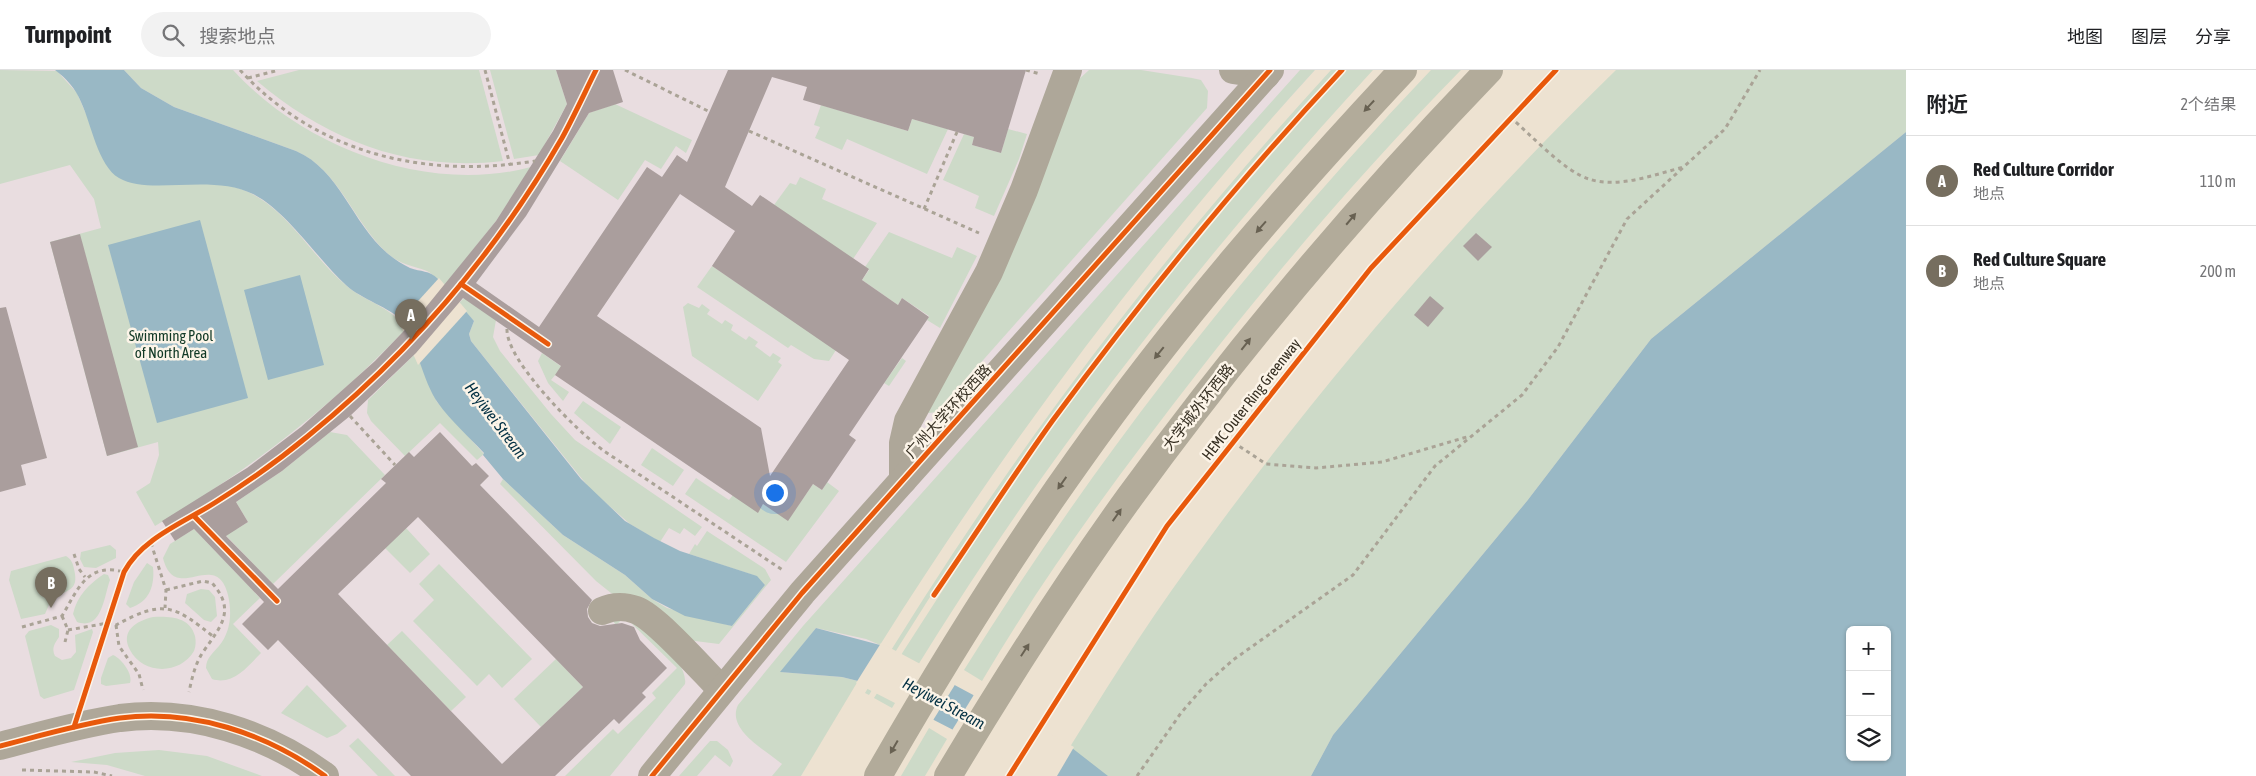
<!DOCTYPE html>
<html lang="zh">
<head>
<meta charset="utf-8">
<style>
	body { margin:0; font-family:"Asap Condensed","Noto Sans SC",sans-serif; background:#f2f2f2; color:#202124 }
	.controls { position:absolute; right:15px; bottom:15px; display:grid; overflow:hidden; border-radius:8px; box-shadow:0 1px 4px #0004 }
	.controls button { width:45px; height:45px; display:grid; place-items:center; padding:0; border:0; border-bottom:1px solid #e0e0e0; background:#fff; color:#202124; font:25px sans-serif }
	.you { position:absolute; left:774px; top:422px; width:18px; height:18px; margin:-12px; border:4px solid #fff; border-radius:50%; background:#1a73e8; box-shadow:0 0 0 8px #1a73e833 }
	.badge { display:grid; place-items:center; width:32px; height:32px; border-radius:50%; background:#766e5f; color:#fff; font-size:16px; font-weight:700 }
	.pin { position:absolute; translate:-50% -41px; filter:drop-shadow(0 1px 2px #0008) }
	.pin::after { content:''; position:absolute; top:26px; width:18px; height:15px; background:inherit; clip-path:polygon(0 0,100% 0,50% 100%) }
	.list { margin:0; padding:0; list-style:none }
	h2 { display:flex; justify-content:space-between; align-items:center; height:65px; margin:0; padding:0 20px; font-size:21px }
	h2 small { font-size:16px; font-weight:400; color:#757577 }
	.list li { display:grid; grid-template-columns:32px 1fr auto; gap:15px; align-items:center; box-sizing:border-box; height:90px; padding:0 20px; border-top:1px solid #e0e0e0 }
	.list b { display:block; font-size:19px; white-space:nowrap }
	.list p { margin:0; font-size:16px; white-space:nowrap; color:#757577 }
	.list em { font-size:16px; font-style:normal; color:#757577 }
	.icon { flex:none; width:28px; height:28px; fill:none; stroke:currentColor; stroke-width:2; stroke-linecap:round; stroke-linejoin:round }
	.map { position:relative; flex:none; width:1906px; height:706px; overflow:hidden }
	header { display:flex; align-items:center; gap:30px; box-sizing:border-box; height:70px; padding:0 25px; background:#fff; border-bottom:1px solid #e0e0e0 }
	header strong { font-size:24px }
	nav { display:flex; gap:28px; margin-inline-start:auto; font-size:18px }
	.search { width:350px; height:45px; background:#f2f2f2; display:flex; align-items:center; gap:12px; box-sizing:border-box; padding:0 18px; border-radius:28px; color:#757577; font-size:19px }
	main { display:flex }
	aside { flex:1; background:#fff }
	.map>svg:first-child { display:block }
</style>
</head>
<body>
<header>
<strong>Turnpoint</strong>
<div class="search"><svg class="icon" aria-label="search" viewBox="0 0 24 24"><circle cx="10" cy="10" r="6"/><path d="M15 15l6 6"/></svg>搜索地点</div>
<nav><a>地图</a><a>图层</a><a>分享</a></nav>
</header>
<main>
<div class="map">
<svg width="1906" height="706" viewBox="0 0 1906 706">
	<rect width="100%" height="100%" fill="#ede2d1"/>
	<path fill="#e9dde0" d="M0,0H1315L1234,89L1173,162L1051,319L921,509L830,654L801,706H0Z"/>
	<g fill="#cddac8">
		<path d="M0,0L57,1L77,23L86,44L126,111C159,118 192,110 225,115C282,124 307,184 348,217C366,232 395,238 405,260C329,339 249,400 155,456L136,422L150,413L159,385L158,372L107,386L50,172L101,158L94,129L70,95L0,114Z"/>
		<path d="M124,0H233C303,77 427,125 531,97L496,151L444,216C439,212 433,204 427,201C411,195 400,195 386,182C353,151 339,100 296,81L174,37L141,18Z"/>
		<path d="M299,0H479L503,91C409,102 328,71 257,11Z"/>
		<path d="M490,0H556L567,34L539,85L514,89Z"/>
		<path d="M1089,0H1141L1192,8L1201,10L1208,21L1207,38L937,342L929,343L926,341L1076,12Z"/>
		<path d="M1300,0H1315C1152,179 1009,370 880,575L866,569L816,558L781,602L842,607L858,611L801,706H772L782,694C766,680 726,660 738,635L803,556Z"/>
		<path d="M1331,0H1337C1160,193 1004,401 869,625L865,623C1000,398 1154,193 1331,0Z"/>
		<path d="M1347,0H1373C1192,197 1029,408 892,638L874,628C932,535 992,444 1055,354C1144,229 1244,113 1347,0Z"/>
		<path d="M1431,0H1461C1368,95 1281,196 1199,301C1122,400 1046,502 982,611L964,600C1098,384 1255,185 1431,0Z"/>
		<path d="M1616,0H1906V62L1651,269L1527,431L1333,665L1311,706H1052C1096,635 1140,563 1189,496C1317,318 1459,153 1616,0Z"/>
		<path d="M615,34L692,70L686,83L676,76L661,99L645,90L618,130L560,91L589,43Z"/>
		<path d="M821,35L908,61L912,49L948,59L927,104L847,69L842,80L815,68L820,57L814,55Z"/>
		<path d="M1008,59L1027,64L1019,89L994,146L975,138L979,126L943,110L964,64L974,67L972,75L1001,83Z"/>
		<path d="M800,107L826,119L822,129L877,153L853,189L774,135L790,113L796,115Z"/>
		<path d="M889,162L952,188L957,177L977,186L940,258L927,250L929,246L902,228L898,235L862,210L869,200L865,197Z"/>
		<path d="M712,196L836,280L829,291L814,289L791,275L788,278L697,217Z"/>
		<path d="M464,228L496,250L493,267L500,281L551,344L575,370L702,457L695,466L684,458L680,464L669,458L660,472L630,454L591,420L471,271L469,264L474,251L458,234Z"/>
		<path d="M688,233L699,238L702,234L710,240L707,244L722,254L725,250L733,255L731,260L746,270L749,266L758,272L755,276L770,287L773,283L781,288L778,292L782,295L758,331L692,286L683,237Z"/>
		<path d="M416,283L437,332L484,384L477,390L440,353L405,386L371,351L367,343L368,330Z"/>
		<path d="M542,283L562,297L551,310L569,322L563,331L548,313L538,291Z"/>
		<path d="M902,288L906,291L889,316L884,313Z"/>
		<path d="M583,331L621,357L610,374L574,343Z"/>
		<path d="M330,362L347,365L385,405L273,514L210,449L237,459L248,452L236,432L282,401Z"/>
		<path d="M652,378L684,400L673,416L641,395Z"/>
		<path d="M696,408L729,430L733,425L758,442L763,434L788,450L813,414L822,420L827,412L839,421L786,492L685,424Z"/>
		<path d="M503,409L563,465L625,505L652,529L667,538L732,556L765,515L753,505L689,484L695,474L697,476L707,461L765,499L771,510L719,574L687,570L611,523L596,511L500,414Z"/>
		<path d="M406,458L430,484L410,503L385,478Z"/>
		<path d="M194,459L260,528L233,554L261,583C248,596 233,616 212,609L206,598C206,588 213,583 219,576C231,561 232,543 228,525C216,477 175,536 163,488L170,474Z"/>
		<path d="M110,475L116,480V488L96,498L84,497L80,489L81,482Z"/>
		<path d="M66,486C71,489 73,493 74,499C80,523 65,519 51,530L45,544L21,549L9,510L11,501Z"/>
		<path d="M147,493L153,497C155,516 149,532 130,538L126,534L134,512Z"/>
		<path d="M439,494L532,589L502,618L489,604L477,616L413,551L434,530L419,514Z"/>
		<path d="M104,504L108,505L110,510C104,526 102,561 77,552L73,544C77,526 89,514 104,504Z"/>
		<path d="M201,519L209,520L215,527L217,546L211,552L204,550L185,533L187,524Z"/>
		<path d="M620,546C642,549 689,591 685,614L610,706H565L613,659L618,664L656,628L652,623L677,598L625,547L616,555L612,550Z"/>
		<path d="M153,547C170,546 190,547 195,566C196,571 196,576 194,581C180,605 143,605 130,580C120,561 136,551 153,547Z"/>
		<path d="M51,555L59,559V567C55,573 51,578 55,586L62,590L71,588L76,582L75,565L92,559L93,562L74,620L44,629L40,626L25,566L29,561Z"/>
		<path d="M402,561L466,627L451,641L387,575Z"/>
		<path d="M113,585C122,589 133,604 130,613L106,616L101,614V608L108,588Z"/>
		<path d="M556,589L583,617L541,657L514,629Z"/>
		<path d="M307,615L347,656L337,664L327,668L281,643Z"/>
		<path d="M929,658L947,669L925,706H901Z"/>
		<path d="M358,668L395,706H378L349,676Z"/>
		<path d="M710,671H717L728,680L733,691L730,697L715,685L697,706H679Z"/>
		<path d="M159,680L207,686L262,706H145L107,695L71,692L115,683Z"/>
	</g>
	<g fill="#99b8c5" fill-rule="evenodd">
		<path d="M55,0H124L141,18L174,37L296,81C340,100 352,153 387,183C394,189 402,194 410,198C421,202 429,200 438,209L474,251L469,264L471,271L581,409L625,451L654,468L680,481L757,506L765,515L732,556L685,546L652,529L625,505L563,465L503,409L483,385L484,383C469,367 451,351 438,333C423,312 416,271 401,250C392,239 360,228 347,216C318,190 287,141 253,124C211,103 149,126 119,108C98,96 91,53 81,32C76,19 66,8 55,0Z"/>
		<path d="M1906,62V706H1311L1333,665L1527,431L1651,269ZM1850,560H1887V687H1850Z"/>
		<path d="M200,150L248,328L157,353L108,175Z"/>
		<path d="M300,205L324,295L268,310L244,220Z"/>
		<path d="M816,558L880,575L1072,678L1108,706H1043L858,611L842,607L780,602Z"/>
	</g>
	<g fill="#ede2d1">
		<path d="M439,208L467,241L418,295L399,252Z"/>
		<path d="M881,573L956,613L932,652L856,613Z"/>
		<path d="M975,623L1074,677L1057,706H1037L951,662Z"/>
	</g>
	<g fill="#aa9e9d" fill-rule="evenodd">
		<path d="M556,0H613L623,32L589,43L526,146L476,213L539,257L647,97L662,107L677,85L687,92L728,0H1026L1001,83L972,75L974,67L912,49L908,61L803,30L807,17L772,7L725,117L752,136L760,125L869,199L862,210L898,235L902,228L929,247L849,365L856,370L822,420L813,414L788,451L763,434L758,443L555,305L561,296L463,228L416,283L350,346L282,401L236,432L248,452L226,466L278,519L386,413L381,409L409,382L414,387L440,362L472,396L476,393L489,406L480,415L592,530L587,539L588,547L592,553L600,556L622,553L634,557L640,570L667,598L642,623L646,627L619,654L614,649L555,706H411L278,570L268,580L242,554L264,532L194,459L175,471L162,451L247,398L301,357L375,291L422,242L496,151L553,61L567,34ZM680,124L735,161L712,196L849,290L770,406L761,358L597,246ZM418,447L583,617L502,694L338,524Z"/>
		<path d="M1476,163L1492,177L1478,191L1463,176Z"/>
		<path d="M80,164L138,377L107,386L50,172Z"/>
		<path d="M1430,226L1444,238L1428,257L1414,245Z"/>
		<path d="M6,237L47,388L21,395L26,415L0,422V238Z"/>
	</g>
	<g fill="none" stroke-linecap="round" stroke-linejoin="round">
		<g stroke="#aaa396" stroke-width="3" stroke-dasharray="4 4" stroke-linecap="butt">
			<path d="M240,0C317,84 425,109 535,91"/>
			<path d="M485,0L510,95"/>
			<path d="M625,0L710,42"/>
			<path d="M1026,0L1040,4"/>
			<path d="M248,8L279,0"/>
			<path d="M1510,47C1530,64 1565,102 1589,109C1618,119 1656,104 1684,97"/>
			<path d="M749,61L979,163"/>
			<path d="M924,139L957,62"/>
			<path d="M507,259C506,291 578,362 604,381L784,501"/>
			<path d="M350,346L395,395"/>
			<path d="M1233,372L1266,394L1316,398L1382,392L1470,366"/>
			<path d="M151,473L166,520L165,538"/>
			<path d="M74,484L79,499L85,507"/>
			<path d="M166,520L203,511L212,513C237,541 220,557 203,582C195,594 192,608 189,622"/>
			<path d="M62,546L68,560L65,572"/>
			<path d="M116,555L119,576L139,604L143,620"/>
			<path d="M22,557L62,546C78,519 87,492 124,502"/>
			<path d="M68,560L108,553L116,555C164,529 174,535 215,568"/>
			<path d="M22,700L94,702L112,706"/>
			<path d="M1137,706L1181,643L1206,614L1233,590L1353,505L1435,396L1522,325L1558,277L1627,149L1725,59L1760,0"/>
		</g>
		<g stroke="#aea799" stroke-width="28">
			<path d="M1233,0L1266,5"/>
			<path d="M903,410V373L908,351L989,202L1024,120L1068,0"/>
			<path d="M602,541C613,536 625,536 636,540C656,547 705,603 722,620"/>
			<path d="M0,676C39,666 79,654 120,648C193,639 266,663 325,706"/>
			<path d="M652,706L802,523L1270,0"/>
		</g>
		<g stroke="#b2ab9a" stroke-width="28">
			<path d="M878,706C940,598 1005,493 1077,392C1175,253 1287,124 1403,0"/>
			<path d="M948,706C1005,611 1064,518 1129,428C1239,277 1359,135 1489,0"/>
		</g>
		<defs>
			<g id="cycleway">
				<path d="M461,214L548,274"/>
				<path d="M194,446L277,531"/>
				<path d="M934,525C974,467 1012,407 1053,350C1143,228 1239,110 1342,0"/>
				<path d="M74,657L124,502C142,468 185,452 216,432C248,412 279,390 308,366C410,283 497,181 562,68C574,46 585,22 596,0"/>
				<path d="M0,676C39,666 79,654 120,648C193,639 266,663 325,706"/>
				<path d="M652,706L802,523L1270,0"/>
				<path d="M1009,706L1167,456L1371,198L1556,0"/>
			</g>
		</defs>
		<use href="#cycleway" stroke="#fcf4e8" stroke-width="8"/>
		<use href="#cycleway" stroke="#e8590c" stroke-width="5"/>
	</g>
	<defs><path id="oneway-solid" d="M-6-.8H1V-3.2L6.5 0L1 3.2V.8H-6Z" transform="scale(1.25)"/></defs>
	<g fill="#686152">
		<use href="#oneway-solid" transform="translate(1369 36) rotate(133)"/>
		<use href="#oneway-solid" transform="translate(1351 149) rotate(-50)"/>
		<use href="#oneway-solid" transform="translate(1261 157) rotate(131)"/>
		<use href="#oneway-solid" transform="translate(1246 274) rotate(-52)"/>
		<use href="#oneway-solid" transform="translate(1159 283) rotate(129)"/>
		<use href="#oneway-solid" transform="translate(1062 413) rotate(125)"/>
		<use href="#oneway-solid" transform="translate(1117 445) rotate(-55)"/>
		<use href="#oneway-solid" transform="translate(1025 580) rotate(-57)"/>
		<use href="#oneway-solid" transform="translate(894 677) rotate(120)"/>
	</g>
	<g text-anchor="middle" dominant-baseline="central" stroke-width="5" stroke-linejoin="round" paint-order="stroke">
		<g font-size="15" fill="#103825" stroke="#fcf4e8">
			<text x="171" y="265">Swimming Pool<tspan x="171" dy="17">of North Area</tspan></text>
		</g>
		<g font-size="15" fill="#362f22" stroke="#fcf4e8">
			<text transform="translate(1251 329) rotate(-52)">HEMC Outer Ring Greenway</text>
			<text transform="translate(1198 337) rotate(-52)">大学城外环西路</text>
			<text transform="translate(948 341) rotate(-48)">广州大学环校西路</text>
		</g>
		<g font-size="16" font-style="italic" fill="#043144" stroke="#fcf4e8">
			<text transform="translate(496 350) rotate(53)">Heyiwei Stream</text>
			<text transform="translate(944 633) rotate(28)">Heyiwei Stream</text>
		</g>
	</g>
</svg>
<div class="controls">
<button>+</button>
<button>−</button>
<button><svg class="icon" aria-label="layers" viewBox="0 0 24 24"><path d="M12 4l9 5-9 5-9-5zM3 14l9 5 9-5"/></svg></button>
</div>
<div class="you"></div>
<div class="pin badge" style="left:411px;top:270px">A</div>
<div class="pin badge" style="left:51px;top:538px">B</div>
</div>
<aside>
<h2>附近<small>2个结果</small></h2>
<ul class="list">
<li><span class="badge">A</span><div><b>Red Culture Corridor</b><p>地点</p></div><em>110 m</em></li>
<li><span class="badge">B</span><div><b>Red Culture Square</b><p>地点</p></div><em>200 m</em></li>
</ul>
</aside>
</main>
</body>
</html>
